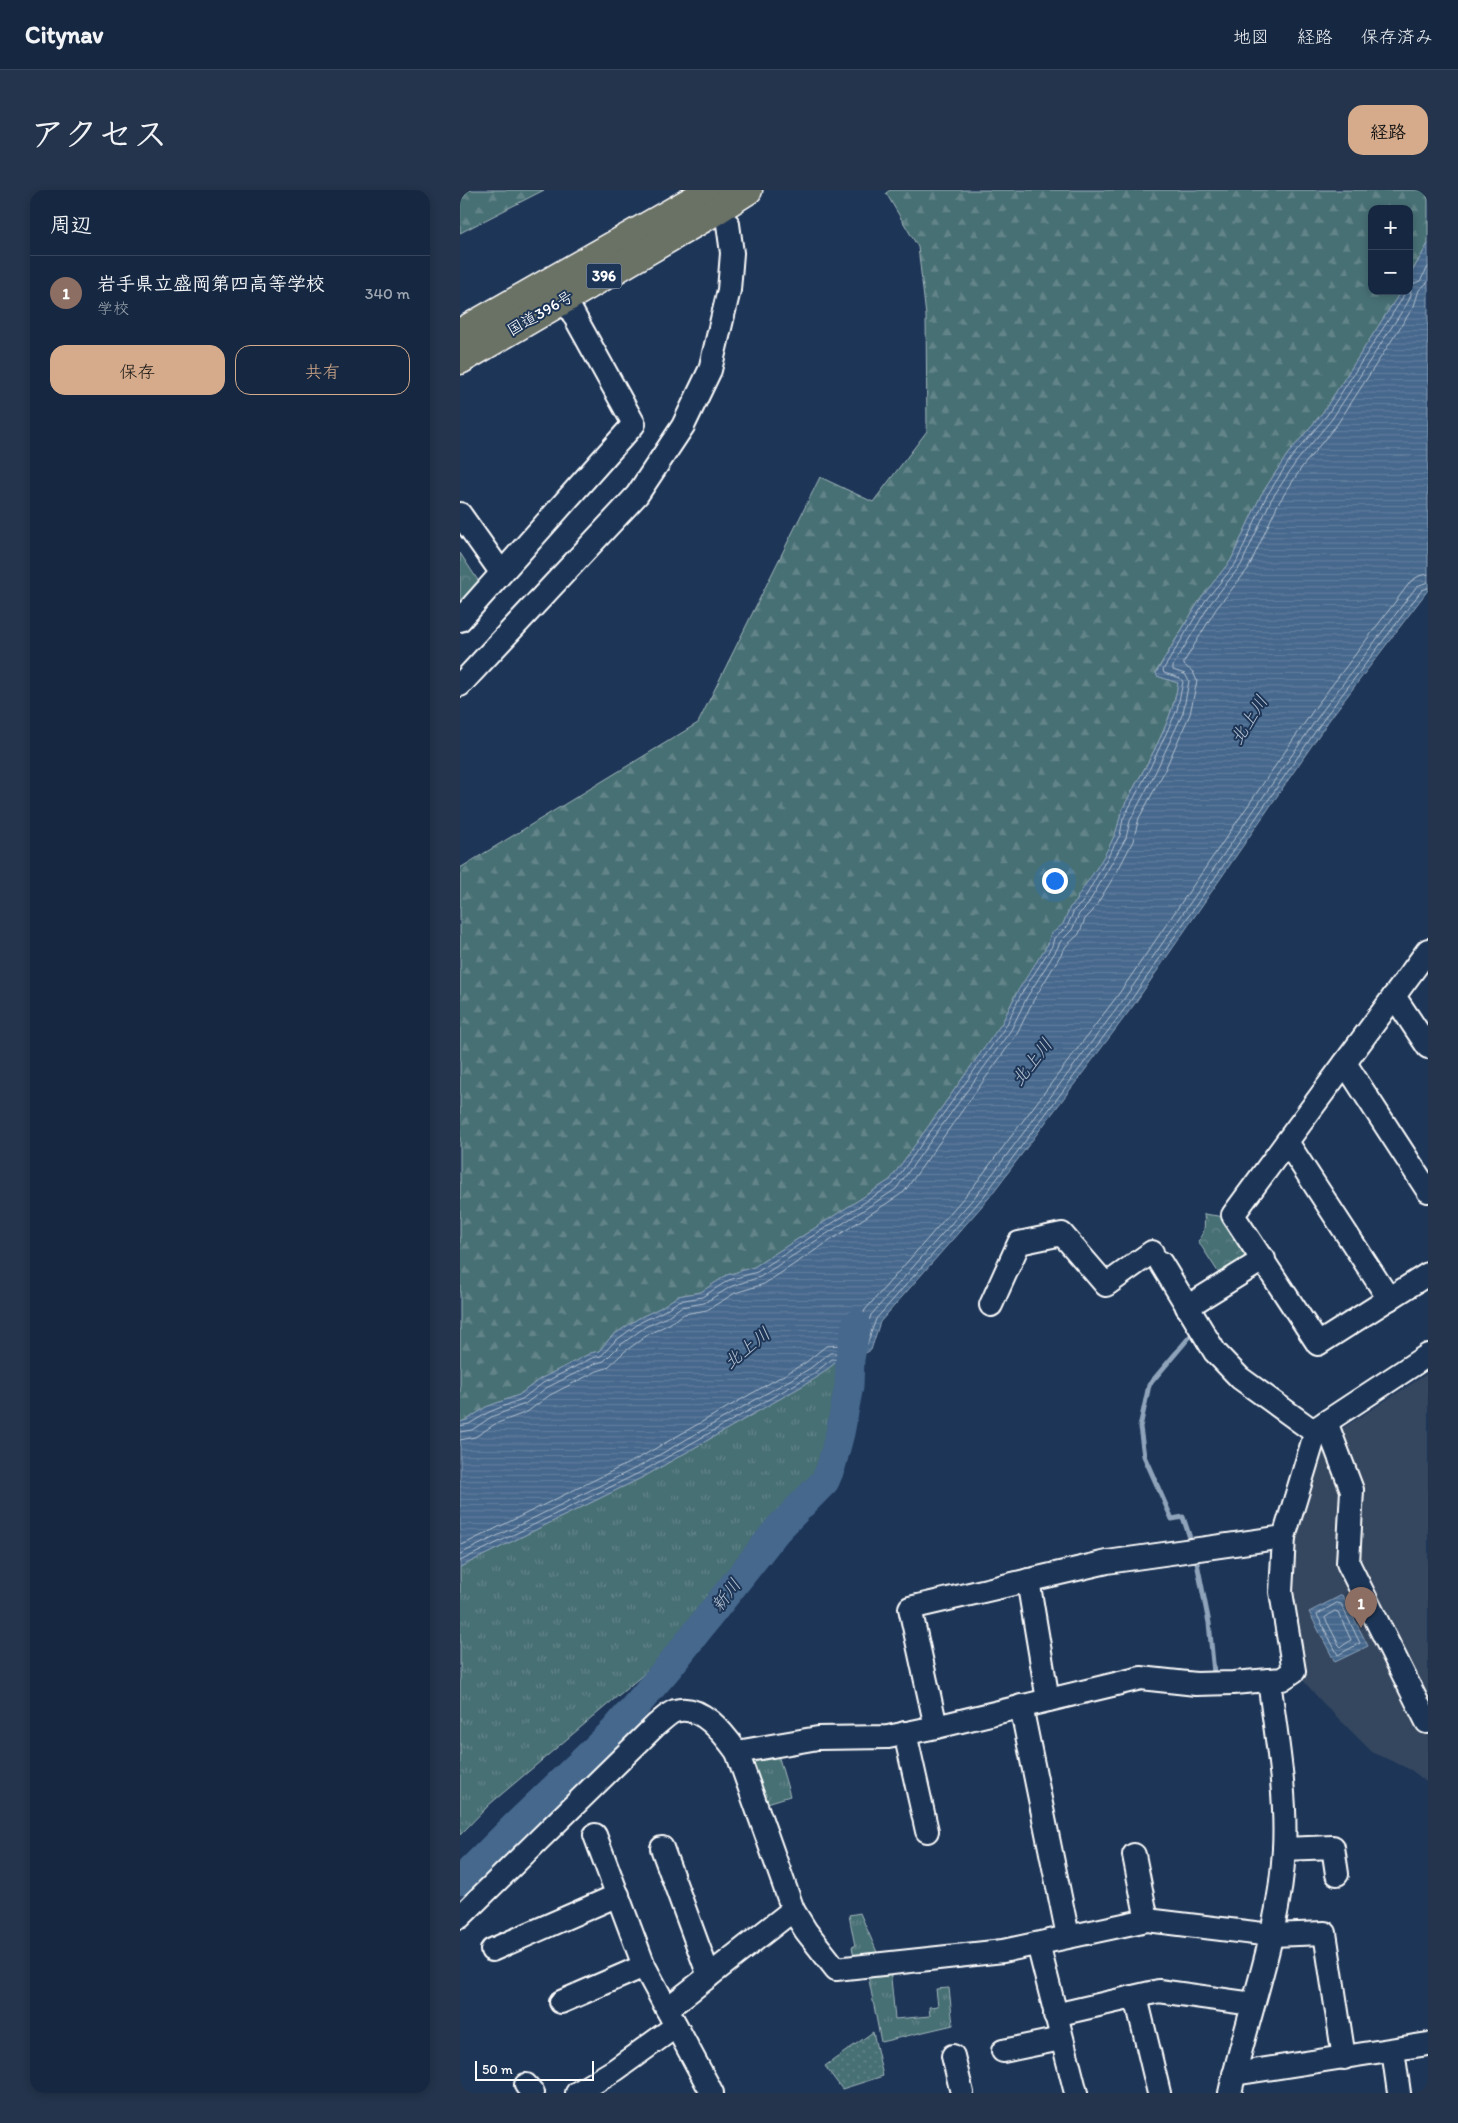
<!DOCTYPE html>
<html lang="ja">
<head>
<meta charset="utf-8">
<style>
	body { margin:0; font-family:Itim,"Klee One",sans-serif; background:#23344c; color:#f1f3f6 }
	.controls { position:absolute; right:15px; top:15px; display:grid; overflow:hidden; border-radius:10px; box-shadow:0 2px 8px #0003 }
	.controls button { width:45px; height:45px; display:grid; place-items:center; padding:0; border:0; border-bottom:1px solid #35445a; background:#162841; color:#f1f3f6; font:25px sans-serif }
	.scale { position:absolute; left:15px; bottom:12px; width:119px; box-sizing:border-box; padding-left:5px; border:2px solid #fff; border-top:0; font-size:14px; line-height:18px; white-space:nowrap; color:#fff; -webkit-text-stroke:4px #1d3557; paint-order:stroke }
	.you { position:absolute; left:594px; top:690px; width:18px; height:18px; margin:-12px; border:4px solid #fff; border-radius:50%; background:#1a73e8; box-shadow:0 0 0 8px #1a73e833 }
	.badge { display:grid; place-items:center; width:32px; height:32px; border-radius:50%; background:#d6ab8b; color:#fff; font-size:16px; font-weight:700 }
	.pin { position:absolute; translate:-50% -41px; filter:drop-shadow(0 1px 2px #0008) }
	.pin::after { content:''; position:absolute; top:26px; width:18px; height:15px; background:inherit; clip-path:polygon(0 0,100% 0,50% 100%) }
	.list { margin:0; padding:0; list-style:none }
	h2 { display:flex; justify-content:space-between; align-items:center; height:65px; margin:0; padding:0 20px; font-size:21px }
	h2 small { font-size:16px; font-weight:400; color:#9ea6b1 }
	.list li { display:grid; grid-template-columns:32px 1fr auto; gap:15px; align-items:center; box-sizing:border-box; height:75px; padding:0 20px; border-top:1px solid #35445a }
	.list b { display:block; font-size:19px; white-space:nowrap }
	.list p { margin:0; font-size:16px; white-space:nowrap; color:#9ea6b1 }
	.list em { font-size:16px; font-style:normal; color:#9ea6b1 }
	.actions { display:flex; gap:10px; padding:15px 20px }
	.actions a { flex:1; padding:11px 0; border:1px solid #d6ab8b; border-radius:15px; text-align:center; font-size:18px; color:#d6ab8b }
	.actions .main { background:#d6ab8b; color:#111 }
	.map { position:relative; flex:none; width:968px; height:1903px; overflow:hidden; border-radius:15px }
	header { display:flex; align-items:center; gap:30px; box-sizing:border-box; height:70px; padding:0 25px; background:#162841; border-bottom:1px solid #35445a }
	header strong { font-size:24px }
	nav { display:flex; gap:28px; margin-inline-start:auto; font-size:18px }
	.intro { display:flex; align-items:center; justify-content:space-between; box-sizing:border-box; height:120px; padding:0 30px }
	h1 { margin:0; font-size:35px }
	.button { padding:12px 22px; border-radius:15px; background:#d6ab8b; color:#111; font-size:18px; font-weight:700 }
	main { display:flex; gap:30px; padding:0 30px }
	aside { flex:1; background:#162841; border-radius:15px; box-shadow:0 2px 8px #0003 }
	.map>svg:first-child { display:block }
</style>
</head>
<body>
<header>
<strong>Citynav</strong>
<nav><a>地図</a><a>経路</a><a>保存済み</a></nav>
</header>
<div class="intro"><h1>アクセス</h1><a class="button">経路</a></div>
<main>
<aside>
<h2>周辺<small></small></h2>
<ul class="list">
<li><span class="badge" style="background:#8d6e63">1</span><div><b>岩手県立盛岡第四高等学校</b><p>学校</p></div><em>340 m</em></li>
</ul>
<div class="actions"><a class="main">保存</a><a>共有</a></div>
</aside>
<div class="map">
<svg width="968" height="1903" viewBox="0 0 968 1903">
	<defs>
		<pattern id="grass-tufts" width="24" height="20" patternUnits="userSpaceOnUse" patternTransform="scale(1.25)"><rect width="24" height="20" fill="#476f74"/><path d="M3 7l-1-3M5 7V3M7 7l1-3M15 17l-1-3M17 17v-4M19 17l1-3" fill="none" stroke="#638589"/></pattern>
		<pattern id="forest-firs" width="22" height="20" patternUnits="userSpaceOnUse" patternTransform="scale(1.25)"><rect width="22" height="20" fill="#476f74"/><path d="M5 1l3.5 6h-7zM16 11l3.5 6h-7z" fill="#638589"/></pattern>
		<pattern id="park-crowns" width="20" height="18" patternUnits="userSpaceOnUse" patternTransform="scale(1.25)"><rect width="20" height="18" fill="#476f74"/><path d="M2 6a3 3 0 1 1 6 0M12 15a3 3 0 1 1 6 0" fill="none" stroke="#638589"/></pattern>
		<pattern id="garden-dots" width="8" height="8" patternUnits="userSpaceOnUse" patternTransform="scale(1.25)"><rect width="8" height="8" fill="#476f74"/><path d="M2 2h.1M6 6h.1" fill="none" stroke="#638589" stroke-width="1.8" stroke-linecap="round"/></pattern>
		<pattern id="water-rules" width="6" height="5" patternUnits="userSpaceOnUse" patternTransform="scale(1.25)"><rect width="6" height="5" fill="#45678c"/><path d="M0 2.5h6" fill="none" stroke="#617e9d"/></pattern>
	</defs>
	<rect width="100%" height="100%" fill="#1d3557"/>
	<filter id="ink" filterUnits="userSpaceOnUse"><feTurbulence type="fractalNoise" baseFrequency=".02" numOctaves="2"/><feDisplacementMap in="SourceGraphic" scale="10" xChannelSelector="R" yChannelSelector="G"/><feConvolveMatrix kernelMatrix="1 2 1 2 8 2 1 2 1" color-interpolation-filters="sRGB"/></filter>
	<g filter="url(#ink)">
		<path fill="#34465f" d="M968,1183V1593L951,1580L912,1562L861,1511L841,1488L826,1387L829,1364L863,1255L875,1243Z"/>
		<g fill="url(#grass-tufts)" stroke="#a3b7ba">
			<path d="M375,1173L382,1176L372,1229L355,1282L250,1405L191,1478L30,1614L0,1645V1377L185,1286L356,1188Z"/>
			<path d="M317,1561L330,1606L304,1614L290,1571Z"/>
			<path d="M400,1723L420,1769L395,1772L392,1757L395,1756L389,1725Z"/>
			<path d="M430,1778L435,1829L470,1826L469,1817L478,1816L476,1799L489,1798L493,1835L421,1852L407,1780Z"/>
		</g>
		<g fill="url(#forest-firs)" stroke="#a3b7ba">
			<path d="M0,0H84L0,43Z"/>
			<path d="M430,0H968V54L949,86V19H912V101H941L863,222L827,265L801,305L771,370L741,408L696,482L697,486L718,493C711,538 683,579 663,618C659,627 659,635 655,644C646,666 632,686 618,706L617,711L610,717L603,734L589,749L588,754L556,804L542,833L430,990L294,1077L267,1085L241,1102L218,1106L200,1118L179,1128L152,1146L139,1161L131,1163L80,1189L59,1205L26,1217L7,1230L0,1232V678L238,533L360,287L413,312L467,241L466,126L458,57L426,3Z"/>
		</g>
		<g fill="url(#park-crowns)" stroke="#a3b7ba">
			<path d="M0,363L19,392L0,412Z"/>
			<path d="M744,1024L765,1027L789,1069L762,1088L738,1051C745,1045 745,1034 744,1024Z"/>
		</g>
		<path fill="url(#garden-dots)" stroke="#a3b7ba" d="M413,1842L423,1886L382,1899L365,1876Z"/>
		<g fill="url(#water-rules)" stroke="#8fa4ba">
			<path d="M968,54V400L872,526L673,816L528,1009L420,1132L411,1160L382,1176L375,1173L356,1188L185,1286L0,1377V1232L7,1230L26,1217L59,1205L80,1189L131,1163L139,1161L152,1146L179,1128L200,1118L218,1106L241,1102L267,1085L294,1077L430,990L435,983L542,833L557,802L588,754L590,745L603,734L610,717L617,711L618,706C631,686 646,666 655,644C659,635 659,627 663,618C683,580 712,536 718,493L697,486L696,483L741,408L771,370L801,305L827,265L863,222L941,101H949V87Z"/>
			<path d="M882,1405L908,1456L875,1472L849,1422Z"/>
		</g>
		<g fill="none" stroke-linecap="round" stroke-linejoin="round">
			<g stroke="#b5c2d1" stroke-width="1">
				<path d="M0,1236L9,1234L29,1222L62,1209L83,1193L132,1168L141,1166L155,1151L181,1132L202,1122L219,1111L242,1107L269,1090L297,1082L433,994L546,836L561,804L592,756L594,748L607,737L614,720L622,713L660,645L663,629L690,578L717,520L723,492L720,488L704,483L703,480L745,411L776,373L806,307L831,268L867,225L942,109L945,101"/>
				<path d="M0,1242L12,1240L31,1227L65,1214L86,1198L134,1174L144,1171L159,1156L185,1137L205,1128L221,1117L244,1113L272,1096L300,1087L436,999L551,840L567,807L597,759L600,752L612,740L619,724L627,716L666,648L670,631L696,581L723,523L729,491L725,484L713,480V476L750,414L781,375L811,310L836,272L872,229L948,112L951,105L950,95L960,91L968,77"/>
				<path d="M0,1250L15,1247L35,1234L67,1222L90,1205L137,1181L147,1178L164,1162L189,1144L209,1134L224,1124L247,1120L275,1103L304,1094L444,1002L557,844L573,811L606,756L619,744L625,729L632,722L658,680L673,651L679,628L703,584L730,524L737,491L733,482L724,475V472L756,419L788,379L818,314L842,277L878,233L954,116L959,100L968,92"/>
				<path d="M0,1356L177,1269L345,1173L366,1156L381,1155L395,1147L405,1120L513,997L658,805L857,515L951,391L959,386L968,384"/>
				<path d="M0,1364L180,1276L349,1179L370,1163H382L401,1153L411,1125L519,1002L664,809L863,520L957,396L968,392"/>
				<path d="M0,1371L183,1281L353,1184L372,1169L382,1170L406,1157L416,1129L524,1006L669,813L868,523L962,400L968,398"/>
				<path d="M877,1413L881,1414L900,1453L878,1465L857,1425Z"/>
				<path d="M875,1421L878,1422L891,1450L881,1457L879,1455L865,1428Z"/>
			</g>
			<g stroke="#8fa4ba" stroke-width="5">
				<path d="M730,1140L732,1144L689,1195L680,1237L684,1266L712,1329L723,1327L731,1351"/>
				<path d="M736,1368L749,1433L754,1483"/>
			</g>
			<path stroke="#45678c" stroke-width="29" d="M0,1691L54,1637L154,1541L208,1478L317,1340L365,1291L371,1277L380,1243L389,1196L390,1169L396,1135"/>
			<defs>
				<g id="minor">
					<path d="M0,324L41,382"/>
					<path d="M0,430L174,234L105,109"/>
					<path d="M0,495L177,305L223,236L250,180L269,100L272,63L268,34"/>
					<path d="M968,760L773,1025L858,1154L968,1084"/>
					<path d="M934,806L968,857"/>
					<path d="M885,873L968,1001"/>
					<path d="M827,952L929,1109"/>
					<path d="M701,1073L755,1162L780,1188L849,1238H857L968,1165"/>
					<path d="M531,1115L559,1053L602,1044L646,1095L692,1062"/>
					<path d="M727,1117L804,1069"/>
					<path d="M866,1232L892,1300L888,1373L967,1532"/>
					<path d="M568,1390L588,1510"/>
					<path d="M561,1516L608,1746"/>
					<path d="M476,1537L681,1488L736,1494L773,1493L822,1489L834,1481L821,1402L824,1347"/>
					<path d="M445,1543L467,1641"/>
					<path d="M135,1645L184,1776L252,1903"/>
					<path d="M202,1658L249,1786"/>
					<path d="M824,1659L873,1657L877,1684"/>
					<path d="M674,1665L687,1730"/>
					<path d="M333,1720L346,1741L376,1779L543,1761L687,1730L811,1745L865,1743L884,1868"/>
					<path d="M0,1727L196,1535C201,1531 209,1523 215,1521C241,1513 264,1544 277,1562"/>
					<path d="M578,1754L616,1903"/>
					<path d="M32,1760L158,1705"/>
					<path d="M676,1807L699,1903"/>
					<path d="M101,1812L184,1776"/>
					<path d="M207,1819L333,1720L277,1562L358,1548L428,1547L476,1537L450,1418L647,1372L824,1347L857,1238"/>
					<path d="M595,1825L699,1801L793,1814"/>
					<path d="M933,1860L939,1903"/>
					<path d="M543,1861L601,1849"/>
					<path d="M493,1866L502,1903"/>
					<path d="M774,1884L968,1854"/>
					<path d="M66,1895L73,1903"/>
					<path d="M117,1903L155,1880L216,1836"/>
					<path d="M770,1903C788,1822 820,1743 824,1659C827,1603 816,1546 809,1490"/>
				</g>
				<g id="highway">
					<path d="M0,143L251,0"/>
					<path d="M0,170L252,23L288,0"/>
				</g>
			</defs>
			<use href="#minor" stroke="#fff" stroke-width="26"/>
			<use href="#highway" stroke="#fff" stroke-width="31"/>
			<use href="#minor" stroke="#1d3557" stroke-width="22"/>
			<use href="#highway" stroke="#6b7165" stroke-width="28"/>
		</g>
	</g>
	<g text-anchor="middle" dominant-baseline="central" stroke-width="4" stroke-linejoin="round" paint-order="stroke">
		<rect fill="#1d3557" stroke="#bbc2cd" stroke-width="1" x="126.5" y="73.5" width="35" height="25" rx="4"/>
		<g font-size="15" font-weight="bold" fill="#fff">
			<text x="144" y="86">396</text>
		</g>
		<g font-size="16" fill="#fff" stroke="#1d3557">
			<text transform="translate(80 123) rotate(-30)">国道396号</text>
		</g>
		<g font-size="18" font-style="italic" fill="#b5c2d1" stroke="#1d3557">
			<text transform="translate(789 530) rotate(-58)">北上川</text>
			<text transform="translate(572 872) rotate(-52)">北上川</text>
			<text transform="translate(287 1158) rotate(-39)">北上川</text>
			<text transform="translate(266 1405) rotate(-52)">新川</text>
		</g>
	</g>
</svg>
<div class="controls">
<button>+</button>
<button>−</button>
</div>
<div class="scale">50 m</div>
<div class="you"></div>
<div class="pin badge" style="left:901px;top:1438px;background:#8d6e63">1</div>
</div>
</main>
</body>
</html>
